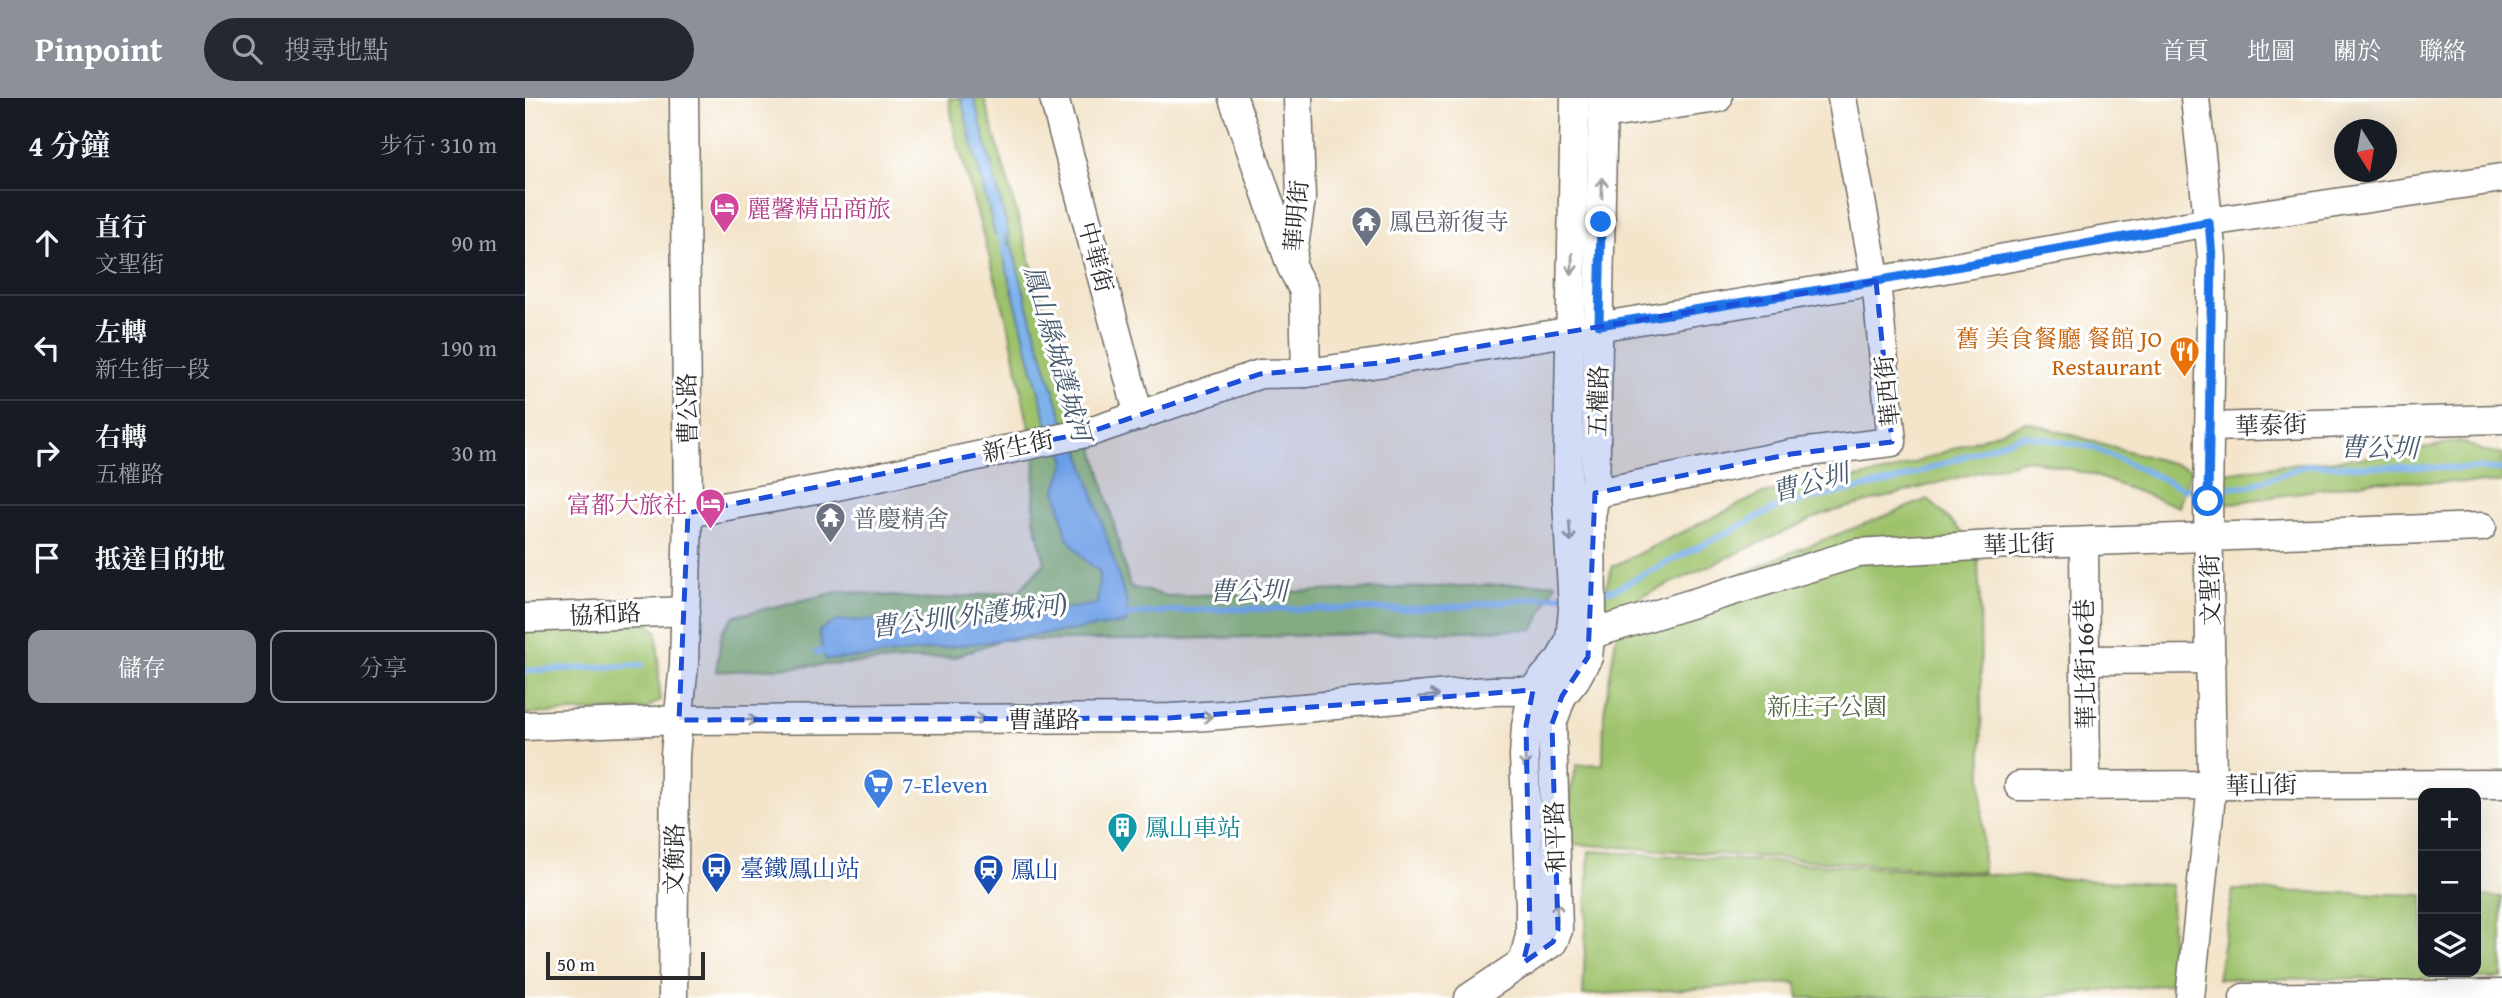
<!DOCTYPE html>
<html lang="zh-TW">
<head>
<meta charset="utf-8">
<style>
	body { margin:0; font-family:"Gentium Book Plus","Noto Serif TC",serif; background:#242831; color:#f1f3f6 }
	.controls { position:absolute; right:21px; bottom:21px; display:grid; overflow:hidden; border-radius:14px; box-shadow:0 7px 28px #0002 }
	.controls button { width:63px; height:63px; display:grid; place-items:center; padding:0; border:0; border-bottom:2px solid #363941; background:#171b24; color:#f1f3f6; font:35px sans-serif }
	.compass { position:absolute; left:1809px; top:21px; width:63px; height:63px; border-radius:50%; background:#171b24; box-shadow:0 7px 28px #0002; rotate:169deg }
	.scale { position:absolute; left:21px; bottom:18px; width:159px; box-sizing:border-box; padding-left:7px; border:4px solid #2b2b2b; border-top:0; font-size:19px; line-height:24px; white-space:nowrap; color:#2b2b2b; -webkit-text-stroke:5px #fff; paint-order:stroke }
	.stop { position:absolute; width:21px; height:21px; margin:-16px; border:5px solid #1a73e8; border-radius:50%; background:#fff }
	.stop.end { background:#1a73e8; border-color:#fff; box-shadow:0 2px 7px #0008 }
	.list { margin:0; padding:0; list-style:none }
	h2 { display:flex; justify-content:space-between; align-items:center; height:91px; margin:0; padding:0 28px; font-size:30px }
	h2 small { font-size:23px; font-weight:400; color:#9ea1a6 }
	.list li { display:grid; grid-template-columns:46px 1fr auto; gap:21px; align-items:center; box-sizing:border-box; height:105px; padding:0 28px; border-top:2px solid #363941 }
	.list b { display:block; font-size:26px; white-space:nowrap }
	.list p { margin:0; font-size:23px; white-space:nowrap; color:#9ea1a6 }
	.list em { font-size:23px; font-style:normal; color:#9ea1a6 }
	.actions { display:flex; gap:14px; padding:21px 28px }
	.actions a { flex:1; padding:16px 0; border:2px solid #8c9099; border-radius:14px; text-align:center; font-size:24px; color:#8c9099 }
	.actions .main { background:#8c9099; color:#fff }
	.icon { flex:none; width:38px; height:38px; fill:none; stroke:currentColor; stroke-width:2; stroke-linecap:round; stroke-linejoin:round }
	.map { position:relative; flex:none; width:1977px; height:900px; overflow:hidden }
	header { display:flex; align-items:center; gap:42px; box-sizing:border-box; height:98px; padding:0 35px; background:#8c9099; color:#fff }
	header strong { font-size:33px }
	nav { display:flex; gap:38px; margin-inline-start:auto; font-size:24px }
	.search { width:490px; height:63px; background:#242831; display:flex; align-items:center; gap:18px; box-sizing:border-box; padding:0 24px; border-radius:38px; color:#9ea1a6; font-size:26px }
	main { display:flex }
	aside { flex:1; background:#171b24 }
	.map>svg:first-child { display:block }
</style>
</head>
<body>
<header>
<strong>Pinpoint</strong>
<div class="search"><svg class="icon" aria-label="search" viewBox="0 0 24 24"><circle cx="10" cy="10" r="6"/><path d="M15 15l6 6"/></svg>搜尋地點</div>
<nav><a>首頁</a><a>地圖</a><a>關於</a><a>聯絡</a></nav>
</header>
<main>
<aside>
<h2>4 分鐘<small>步行 · 310 m</small></h2>
<ul class="list">
<li><svg class="icon" aria-label="ahead" viewBox="0 0 24 24"><path d="M12 20V5M6 11l6-6 6 6"/></svg><div><b>直行</b><p>文聖街</p></div><em>90 m</em></li>
<li><svg class="icon" aria-label="left" viewBox="0 0 24 24"><path d="M17 20v-9H6M10 6l-5 5 5 5"/></svg><div><b>左轉</b><p>新生街一段</p></div><em>190 m</em></li>
<li><svg class="icon" aria-label="right" viewBox="0 0 24 24"><path d="M7 20v-9h11M14 6l5 5-5 5"/></svg><div><b>右轉</b><p>五權路</p></div><em>30 m</em></li>
<li><svg class="icon" aria-label="arrive" viewBox="0 0 24 24"><path d="M6 21V4h12l-3 4 3 4H6"/></svg><div><b>抵達目的地</b></div></li>
</ul>
<div class="actions"><a class="main">儲存</a><a>分享</a></div>
</aside>
<div class="map">
<svg width="1977" height="900" viewBox="0 0 1977 900">
	<rect width="100%" height="100%" fill="#fff"/>
	<filter id="ink" filterUnits="userSpaceOnUse"><feTurbulence type="fractalNoise" baseFrequency=".0143" numOctaves="2"/><feDisplacementMap in="SourceGraphic" scale="14" xChannelSelector="R" yChannelSelector="G"/><feConvolveMatrix kernelMatrix="1 2 1 2 8 2 1 2 1" color-interpolation-filters="sRGB"/></filter>
	<filter id="wash" filterUnits="userSpaceOnUse"><feTurbulence type="fractalNoise" baseFrequency=".00686" numOctaves="4" result="noise"/><feDisplacementMap in="SourceGraphic" scale="28" xChannelSelector="R" yChannelSelector="G"/><feGaussianBlur stdDeviation="1.57" result="paint"/><feColorMatrix in="noise" values="0 0 0 0 0 0 0 0 0 0 0 0 0 0 0 0 0 1.4 0 .05"/><feComposite in="paint" operator="in"/></filter>
	<g filter="url(#wash)">
		<rect width="100%" height="100%" fill="#f3e4ca"/>
		<g fill="#9ec26c" stroke="#64764c" stroke-width="2">
			<path d="M424,0H459L505,162L544,290L565,334L605,489L643,498L1031,485L1009,531L616,542H476L429,559L191,574L197,534L209,518L317,493L406,502L494,493L520,465L509,421L510,344L502,321L484,230L429,32Z"/>
			<path d="M1501,324L1666,371L1654,409L1568,377L1502,361L1298,416L1070,520L1088,468L1236,396L1364,374Z"/>
			<path d="M1934,343L1961,354L1977,356V385L1849,383L1694,407L1693,376L1749,368L1865,357Z"/>
			<path d="M1403,401L1452,449L1455,503L1458,774L1048,746L1045,695L1052,667L1078,666L1079,615L1092,533L1255,459Z"/>
			<path d="M123,525L132,534L135,602L121,611L0,616V532Z"/>
			<path d="M1064,753L1646,787L1647,886L1522,898L1521,900H1274L1271,885L1058,897Z"/>
			<path d="M1708,792L1898,797V874H1951V798L1977,799V880L1692,881Z"/>
		</g>
		<g fill="#7db2eb" stroke="#546e8b" stroke-width="2">
			<path d="M436,0H449C478,109 502,220 540,325L523,329L477,153L484,147L480,136L470,137Z"/>
			<path d="M551,341L602,505L601,525L356,558L300,562L294,533L312,523L348,522L389,534L572,506L575,474L561,463L542,440L531,391L541,362L533,345Z"/>
		</g>
		<g fill="none" stroke-linecap="round" stroke-linejoin="round">
			<g stroke="#7db2eb" stroke-width="6">
				<path d="M474,130L481,156"/>
				<path d="M1689,390L1724,388L1782,367L1977,371"/>
				<path d="M1075,494L1088,492L1257,407L1373,382L1498,337L1567,349L1660,391L1674,390"/>
				<path d="M593,518C691,506 788,513 886,511C937,510 989,502 1040,497"/>
				<path d="M292,554L304,553"/>
				<path d="M0,573L117,567"/>
			</g>
		</g>
	</g>
	<g filter="url(#ink)">
		<g fill="none" stroke-linecap="round" stroke-linejoin="round">
			<defs>
				<g id="minor">
					<path d="M529,0L614,318"/>
					<path d="M708,0L764,162"/>
					<path d="M773,0L776,101L766,168L779,193L781,275"/>
					<path d="M1077,17L1193,0"/>
					<path d="M1684,329L1977,321"/>
					<path d="M1042,401L1266,356L1367,344L1351,183L1317,0"/>
					<path d="M163,415L302,390L565,334L735,276L781,275L854,265L1351,183L1684,124L1977,80"/>
					<path d="M1559,444L1561,688"/>
					<path d="M0,520L161,513"/>
					<path d="M1045,541L1067,536L1332,455L1485,446L1957,429"/>
					<path d="M1560,562L1686,561"/>
					<path d="M1008,592L1036,560L1045,541L1048,512L1042,401L1050,0"/>
					<path d="M0,628L154,622L644,620C720,617 796,608 872,601C927,596 982,587 1037,598"/>
					<path d="M1494,688L1977,686"/>
					<path d="M998,865L1005,837V808L999,658L1001,628L1008,592"/>
					<path d="M148,900L150,656L159,566L163,415L159,0"/>
					<path d="M944,900L1028,844L1033,832L1027,626L1037,598L1050,582L1063,559L1067,520L1066,420L1070,395L1078,0"/>
					<path d="M1665,900L1687,687L1683,403L1687,159L1670,0"/>
					<path d="M1719,900L1977,896"/>
				</g>
			</defs>
			<use href="#minor" stroke="#716c63" stroke-width="31"/>
			<use href="#minor" stroke="#fff" stroke-width="28"/>
		</g>
		<defs><path id="oneway-shaft" d="M-6 0H5M1.5-3L5.5 0L1.5 3" fill="none" stroke-width="1.6" stroke-linecap="round" stroke-linejoin="round" transform="scale(1.75)"/></defs>
		<g stroke="#a0a0a0">
			<use href="#oneway-shaft" transform="translate(1077 90) rotate(-89)"/>
			<use href="#oneway-shaft" transform="translate(1047 166) rotate(91)"/>
			<use href="#oneway-shaft" transform="translate(1045 434) rotate(86)"/>
			<use href="#oneway-shaft" transform="translate(904 598) rotate(-5)"/>
			<use href="#oneway-shaft" transform="translate(677 619) rotate(-3)"/>
			<use href="#oneway-shaft" transform="translate(450 621)"/>
			<use href="#oneway-shaft" transform="translate(222 622)"/>
			<use href="#oneway-shaft" transform="translate(1000 660) rotate(90)"/>
			<use href="#oneway-shaft" transform="translate(1032 814) rotate(-92)"/>
		</g>
	</g>
	<g fill="none" stroke-linecap="round" stroke-linejoin="round" filter="url(#ink)">
		<path stroke="#1a73e8" stroke-width="9" d="M1076,124L1074,227L1351,183L1684,124L1687,159L1683,403"/>
	</g>
	<path fill="#1d4ed8" fill-opacity="0.2" stroke="#1d4ed8" stroke-width="5" stroke-dasharray="14 9" stroke-linejoin="round" d="M1351,183L1367,344L1266,356L1070,395L1063,559L1037,598L1027,626L1033,832L1028,844L998,865L1005,837L1001,628L1008,592L644,620L154,622L163,415L565,334L735,276L854,265Z"/>
	<defs>
		<symbol id="hotel-pin" viewBox="-11 -11 22 30"><path d="M0 17L-7.5 6A9.5 9.5 0 1 1 7.5 6Z" fill="#d1479c" stroke="#fff"/><path d="M-6-4.5h1.5V1H6V5H4.5V3h-9V5H-6ZM-4 0a1.8 1.8 0 1 1 3.6 0ZM.5 0V-2.5h3Q6-2.5 6 0Z" fill="#fff"/></symbol>
		<symbol id="temple-pin" viewBox="-11 -11 22 30"><path d="M0 17L-7.5 6A9.5 9.5 0 1 1 7.5 6Z" fill="#6b7280" stroke="#fff"/><path d="M0-6L5-2H3V0L6.5 2.5H4V6H1.5V3h-3V6H-4V2.5H-6.5L-3 0V-2H-5Z" fill="#fff"/></symbol>
		<symbol id="restaurant-pin" viewBox="-11 -11 22 30"><path d="M0 17L-7.5 6A9.5 9.5 0 1 1 7.5 6Z" fill="#e8710a" stroke="#fff"/><path d="M-5-6h1v4h1v-4h1v4h1v-4h1v5L-1.5 .5V6h-2V.5L-5-1ZM5-6V6H3V1.5H1.5Q1.5-4 5-6Z" fill="#fff"/></symbol>
		<symbol id="supermarket-pin" viewBox="-11 -11 22 30"><path d="M0 17L-7.5 6A9.5 9.5 0 1 1 7.5 6Z" fill="#3f7fe0" stroke="#fff"/><path d="M-6-5.5h2.5l.6 2H6L4.5 2H-2.5L-4.4-4H-6ZM-1.5 3.2a1.3 1.3 0 1 0 .1 0ZM3 3.2a1.3 1.3 0 1 0 .1 0Z" fill="#fff"/></symbol>
		<symbol id="building-pin" viewBox="-11 -11 22 30"><path d="M0 17L-7.5 6A9.5 9.5 0 1 1 7.5 6Z" fill="#0f9aa8" stroke="#fff"/><path d="M-4-6H4V6H1V3H-1V6H-4ZM-2.5-4.3h1.7v1.8h-1.7ZM.8-4.3h1.7v1.8H.8ZM-2.5-1h1.7V.8h-1.7ZM.8-1h1.7V.8H.8Z" fill="#fff"/></symbol>
		<symbol id="bus-pin" viewBox="-11 -11 22 30"><path d="M0 17L-7.5 6A9.5 9.5 0 1 1 7.5 6Z" fill="#1a4fb4" stroke="#fff"/><path d="M-5-6H5V4H4V6H2V4H-2V6H-4V4H-5ZM-3.5-4V0h7V-4ZM-3.5 1.2v1.5H-2V1.2ZM2 1.2v1.5H3.5V1.2Z" fill="#fff"/></symbol>
		<symbol id="station-pin" viewBox="-11 -11 22 30"><path d="M0 17L-7.5 6A9.5 9.5 0 1 1 7.5 6Z" fill="#1a4fb4" stroke="#fff"/><path d="M-3-6H3Q5-6 5-4V2Q5 4 3 4L4.5 6H3L1.5 4h-3L-3 6H-4.5L-3 4Q-5 4-5 2V-4Q-5-6-3-6ZM-3.5-4v3h7v-3ZM-3.5 1v1.5H-2V1ZM2 1v1.5H3.5V1Z" fill="#fff"/></symbol>
	</defs>
	<g fill-rule="evenodd">
		<use href="#hotel-pin" x="182" y="92" width="35" height="47"/>
		<use href="#temple-pin" x="824" y="106" width="35" height="47"/>
		<use href="#restaurant-pin" x="1642" y="236" width="35" height="47"/>
		<use href="#hotel-pin" x="168" y="388" width="35" height="47"/>
		<use href="#temple-pin" x="288" y="402" width="35" height="47"/>
		<use href="#supermarket-pin" x="336" y="668" width="35" height="47"/>
		<use href="#building-pin" x="580" y="712" width="35" height="47"/>
		<use href="#bus-pin" x="174" y="752" width="35" height="47"/>
		<use href="#station-pin" x="446" y="754" width="35" height="47"/>
	</g>
	<g text-anchor="middle" dominant-baseline="central" stroke-width="6" stroke-linejoin="round" paint-order="stroke">
		<g font-size="24" fill="#b23c85" stroke="#fff" text-anchor="start">
			<text x="222" y="110">麗馨精品商旅</text>
			<text x="162" y="406" text-anchor="end">富都大旅社</text>
		</g>
		<g font-size="24" fill="#2b2b2b" stroke="#fff">
			<text transform="translate(771 118) rotate(-85)">華明街</text>
			<text transform="translate(571 159) rotate(75)">中華街</text>
			<text transform="translate(1362 293) rotate(-96)">華西街</text>
			<text transform="translate(1073 303) rotate(-89)">五權路</text>
			<text transform="translate(162 311) rotate(-91)">曹公路</text>
			<text transform="translate(1746 327) rotate(-2)">華泰街</text>
			<text transform="translate(493 348) rotate(-12)">新生街</text>
			<text transform="translate(1494 446) rotate(-2)">華北街</text>
			<text transform="translate(1685 492) rotate(-91)">文聖街</text>
			<text transform="translate(80 516) rotate(-3)">協和路</text>
			<text transform="translate(1560 566) rotate(-91)">華北街166巷</text>
			<text x="519" y="621">曹謹路</text>
			<text transform="translate(1736 687) rotate(-1)">華山街</text>
			<text transform="translate(1030 739) rotate(-92)">和平路</text>
			<text transform="translate(149 761) rotate(-89)">文衡路</text>
		</g>
		<g font-size="24" fill="#5b616d" stroke="#fff" text-anchor="start">
			<text x="864" y="123">鳳邑新復寺</text>
			<text x="328" y="420">普慶精舍</text>
		</g>
		<g font-size="24" fill="#c56008" stroke="#fff" text-anchor="end">
			<text x="1637" y="240">舊 美食餐廳 餐館 JO<tspan x="1637" dy="28">Restaurant</tspan></text>
		</g>
		<g font-size="24" fill="#536042" stroke="#fff">
			<text x="1302" y="608">新庄子公園</text>
		</g>
		<g font-size="24" fill="#366cbe" stroke="#fff" text-anchor="start">
			<text x="377" y="686">7-Eleven</text>
		</g>
		<g font-size="24" fill="#0d838f" stroke="#fff" text-anchor="start">
			<text x="620" y="729">鳳山車站</text>
		</g>
		<g font-size="24" fill="#164399" stroke="#fff" text-anchor="start">
			<text x="215" y="770">臺鐵鳳山站</text>
			<text x="486" y="771">鳳山</text>
		</g>
		<g font-size="26" font-style="italic" fill="#485a6e" stroke="#fff">
			<text transform="translate(533 255) rotate(74)">鳳山縣城護城河</text>
			<text transform="translate(1854 349) rotate(1)">曹公圳</text>
			<text transform="translate(1285 384) rotate(-15)">曹公圳</text>
			<text x="723" y="492">曹公圳</text>
			<text transform="translate(444 517) rotate(-7)">曹公圳(外護城河)</text>
		</g>
	</g>
</svg>
<div class="controls">
<button>+</button>
<button>−</button>
<button><svg class="icon" aria-label="layers" viewBox="0 0 24 24"><path d="M12 4l9 5-9 5-9-5zM3 14l9 5 9-5"/></svg></button>
</div>
<svg class="compass" viewBox="-18 -18 36 36"><path d="M0-13l5 13h-10z" fill="#e53935"/><path d="M0 13l5-13h-10z" fill="#9ea1a6"/></svg>
<div class="scale">50 m</div>
<div class="stop" style="left:1683px;top:403px"></div>
<div class="stop end" style="left:1076px;top:124px"></div>
</div>
</main>
</body>
</html>
